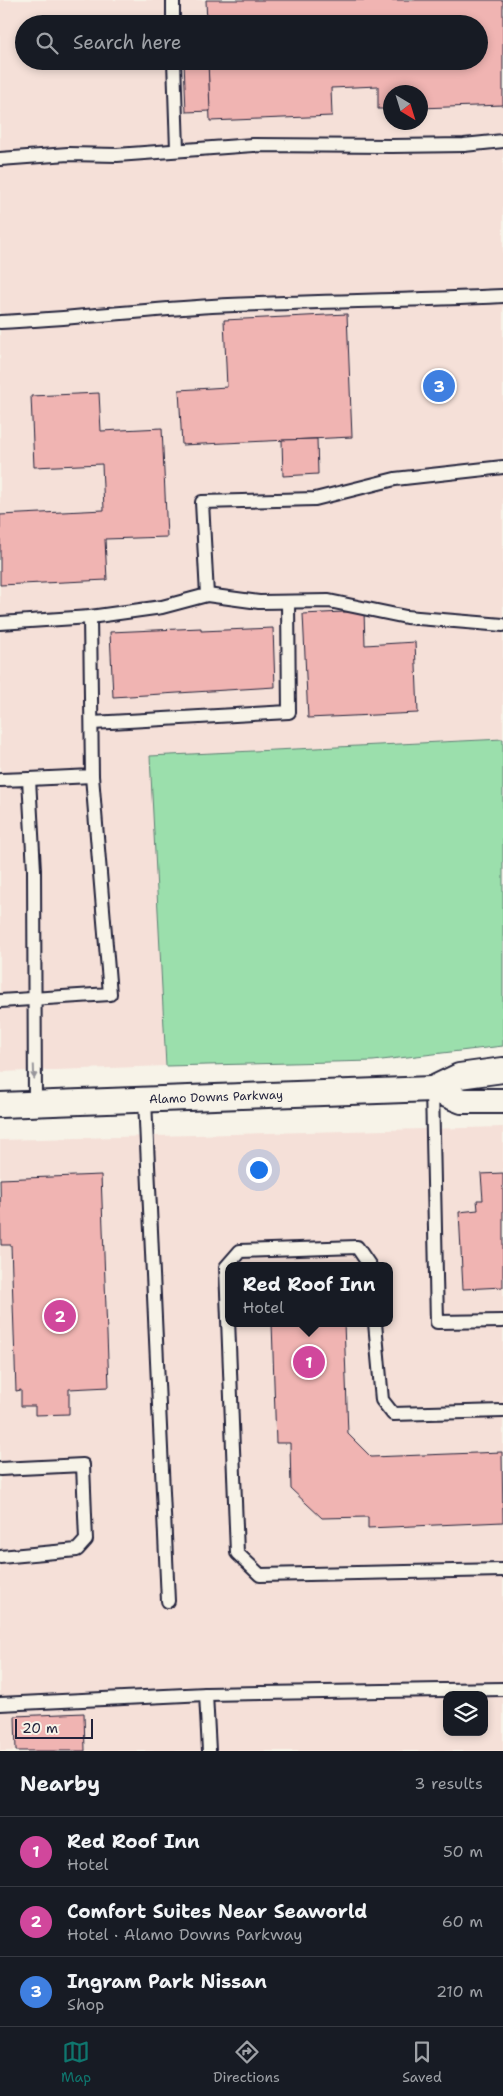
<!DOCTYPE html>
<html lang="en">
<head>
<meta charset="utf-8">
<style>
	body { margin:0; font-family:"Shantell Sans",sans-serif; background:#20242c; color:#f1f3f6 }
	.controls { position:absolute; right:15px; bottom:15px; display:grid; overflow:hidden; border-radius:10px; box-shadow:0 2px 8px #0003 }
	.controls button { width:45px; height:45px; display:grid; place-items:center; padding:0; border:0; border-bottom:1px solid #363941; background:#171b24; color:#f1f3f6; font:25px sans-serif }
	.compass { position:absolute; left:383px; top:85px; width:45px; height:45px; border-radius:50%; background:#171b24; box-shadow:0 2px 8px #0003; rotate:142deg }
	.scale { position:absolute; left:15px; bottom:12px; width:78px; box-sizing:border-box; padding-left:5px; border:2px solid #22223b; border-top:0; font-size:14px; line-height:18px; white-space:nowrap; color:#22223b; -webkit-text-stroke:4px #f7f3e8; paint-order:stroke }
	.you { position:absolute; left:258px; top:1169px; width:18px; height:18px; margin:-12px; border:4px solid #fff; border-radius:50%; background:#1a73e8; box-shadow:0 0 0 8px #1a73e833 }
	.badge { display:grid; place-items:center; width:32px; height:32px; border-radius:50%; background:#0f766e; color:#fff; font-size:16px; font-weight:700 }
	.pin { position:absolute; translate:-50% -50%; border:2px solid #fff; box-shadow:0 1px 5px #0006 }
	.popup { position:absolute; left:225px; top:1262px; width:168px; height:65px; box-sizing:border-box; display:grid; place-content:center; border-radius:10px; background:#171b24; filter:drop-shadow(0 1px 4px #0005); font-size:16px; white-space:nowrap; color:#9ea1a6 }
	.popup b { font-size:19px; color:#f1f3f6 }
	.popup::after { content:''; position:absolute; left:50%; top:100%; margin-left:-10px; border:10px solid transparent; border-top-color:#171b24 }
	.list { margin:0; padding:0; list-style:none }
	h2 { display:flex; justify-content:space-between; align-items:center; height:65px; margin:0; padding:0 20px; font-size:21px }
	h2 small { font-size:16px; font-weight:400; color:#9ea1a6 }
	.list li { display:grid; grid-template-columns:32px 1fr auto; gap:15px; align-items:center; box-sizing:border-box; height:70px; padding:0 20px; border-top:1px solid #363941 }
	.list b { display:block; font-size:19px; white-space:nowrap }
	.list p { margin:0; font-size:16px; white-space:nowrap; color:#9ea1a6 }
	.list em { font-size:16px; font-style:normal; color:#9ea1a6 }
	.icon { flex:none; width:28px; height:28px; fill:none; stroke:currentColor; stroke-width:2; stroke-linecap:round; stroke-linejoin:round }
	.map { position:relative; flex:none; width:503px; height:1751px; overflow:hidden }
	.search { position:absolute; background:#171b24; box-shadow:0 2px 8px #0003; left:15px; right:15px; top:15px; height:55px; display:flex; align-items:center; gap:12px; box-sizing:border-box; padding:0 18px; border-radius:28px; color:#9ea1a6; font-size:19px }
	.sheet { height:275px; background:#171b24 }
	nav { display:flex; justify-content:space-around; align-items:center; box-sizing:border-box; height:70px; border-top:1px solid #363941; background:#171b24; font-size:14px; color:#9ea1a6 }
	nav a { display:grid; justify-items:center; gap:2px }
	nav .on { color:#0f766e }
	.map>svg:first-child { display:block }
</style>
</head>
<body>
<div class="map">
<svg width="503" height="1751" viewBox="0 0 503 1751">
	<rect width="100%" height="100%" fill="#f7f3e8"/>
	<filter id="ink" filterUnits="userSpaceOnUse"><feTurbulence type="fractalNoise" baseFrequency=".02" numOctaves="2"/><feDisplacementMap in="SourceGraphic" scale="10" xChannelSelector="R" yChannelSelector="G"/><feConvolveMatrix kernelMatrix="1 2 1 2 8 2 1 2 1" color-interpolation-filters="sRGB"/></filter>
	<g filter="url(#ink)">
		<g fill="#f5e0d8" fill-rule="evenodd">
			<path d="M0,0H503V739L151,756L166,1066L0,1072ZM24,24H479V61H24ZM390,92H420V122H390Z"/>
			<path d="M503,1127V1751H0V1140ZM229,1266H389V1323H229ZM447,1695H484V1732H447Z"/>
		</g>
		<path fill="#9bdfac" stroke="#5e8074" d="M503,739V1046L373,1061L166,1066L150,756Z"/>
		<g fill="#f0b4b2" stroke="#22223b">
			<path d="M206,0H503V105L420,108V92H390V109H378V86L331,88L332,116L210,121L208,61H479V24H207Z"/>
			<path d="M207,18V24H183V19Z"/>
			<path d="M184,61H208L210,111L186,112Z"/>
			<path d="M347,314L352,437L182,445L179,390L227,387L224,320Z"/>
			<path d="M99,393L101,431L162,428L167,537L105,539L107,580L0,585V515L104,510L102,464L34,467L31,396Z"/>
			<path d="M317,439L318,474L283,476L282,440Z"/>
			<path d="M364,611L365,645L415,642L418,713L308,718L303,614Z"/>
			<path d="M201,628V631L273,628L275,687L113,697L110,632Z"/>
			<path d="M503,1173V1287L463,1289L459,1212L478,1210L477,1200H483L481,1174Z"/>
			<path d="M101,1175L109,1387L69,1389V1414L35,1415V1406H21V1390L16,1391L11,1245H1L0,1179Z"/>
			<path d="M272,1323H344L348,1434L371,1457L502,1452L503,1522L368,1528V1517L322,1518L291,1489L290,1443H276Z"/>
			<path d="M84,1713L85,1751H16L15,1716Z"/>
		</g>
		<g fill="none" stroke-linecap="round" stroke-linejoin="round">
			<defs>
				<g id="lane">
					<path d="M173,0V24"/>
					<path d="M174,61L177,149"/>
					<path d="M0,159L68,154L117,155L253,145L392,146L464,145L503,141"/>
					<path d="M0,322C71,319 141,310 212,306C309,301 406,301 503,296"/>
					<path d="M207,595L259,602L329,601L406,617L503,625"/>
					<path d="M0,623L90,617L162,607L207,595L202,502L315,499L395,479L503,467"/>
					<path d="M92,723L289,712L288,602"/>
					<path d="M29,779L92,776L90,617"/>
					<path d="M0,780L29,779L34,870L35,1104"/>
					<path d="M0,1001L110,994L92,776"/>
					<path d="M432,1089L437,1322L503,1321"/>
					<path d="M145,1100L168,1601"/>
					<path d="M370,1266L357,1247L240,1251L226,1267L237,1553L260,1575L503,1570"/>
					<path d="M375,1323L382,1400L393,1414L503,1411"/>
					<path d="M0,1469L83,1465L86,1540L77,1550L0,1557"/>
					<path d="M206,1694L209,1751"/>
					<path d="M0,1704L206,1694L503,1689"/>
				</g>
				<g id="street">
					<path d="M432,1089L459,1076L503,1070"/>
					<path d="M0,1105L432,1089L462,1101H503"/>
				</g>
			</defs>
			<use href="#lane" stroke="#22223b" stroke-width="16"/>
			<use href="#street" stroke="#22223b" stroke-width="28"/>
			<use href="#lane" stroke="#f7f3e8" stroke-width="12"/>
			<use href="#street" stroke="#f7f3e8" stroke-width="24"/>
		</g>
		<defs><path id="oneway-solid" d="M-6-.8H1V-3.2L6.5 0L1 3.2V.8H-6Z" transform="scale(1.25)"/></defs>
		<use fill="#97959a" href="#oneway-solid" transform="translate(34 1072) rotate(88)"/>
	</g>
	<g text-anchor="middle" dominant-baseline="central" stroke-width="4" stroke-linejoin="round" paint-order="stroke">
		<g font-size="12" fill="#22223b" stroke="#f7f3e8">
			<text transform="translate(216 1097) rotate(-2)">Alamo Downs Parkway</text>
		</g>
	</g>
</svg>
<div class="controls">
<button><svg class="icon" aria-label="layers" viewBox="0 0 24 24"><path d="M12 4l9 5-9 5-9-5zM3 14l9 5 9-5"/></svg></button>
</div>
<svg class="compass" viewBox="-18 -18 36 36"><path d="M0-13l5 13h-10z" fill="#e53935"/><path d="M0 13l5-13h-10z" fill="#9ea1a6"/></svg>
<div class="scale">20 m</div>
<div class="you"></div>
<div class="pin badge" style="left:309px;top:1362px;background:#d1479c">1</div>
<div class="popup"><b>Red Roof Inn</b>Hotel</div>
<div class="pin badge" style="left:60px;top:1316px;background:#d1479c">2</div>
<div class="pin badge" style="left:439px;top:386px;background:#3f7fe0">3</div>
<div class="search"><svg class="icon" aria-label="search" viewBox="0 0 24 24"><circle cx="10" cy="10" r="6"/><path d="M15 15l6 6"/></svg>Search here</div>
</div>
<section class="sheet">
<h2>Nearby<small>3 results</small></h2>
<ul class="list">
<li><span class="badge" style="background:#d1479c">1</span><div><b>Red Roof Inn</b><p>Hotel</p></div><em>50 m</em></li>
<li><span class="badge" style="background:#d1479c">2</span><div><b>Comfort Suites Near Seaworld</b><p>Hotel · Alamo Downs Parkway</p></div><em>60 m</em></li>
<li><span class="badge" style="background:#3f7fe0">3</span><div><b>Ingram Park Nissan</b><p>Shop</p></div><em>210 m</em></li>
</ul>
</section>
<nav>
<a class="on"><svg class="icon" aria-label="map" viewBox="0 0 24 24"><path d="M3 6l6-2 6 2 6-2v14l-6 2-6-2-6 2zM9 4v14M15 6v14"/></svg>Map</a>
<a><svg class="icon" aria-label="directions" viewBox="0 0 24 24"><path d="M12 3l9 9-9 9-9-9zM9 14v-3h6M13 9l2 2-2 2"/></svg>Directions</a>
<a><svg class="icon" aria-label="saved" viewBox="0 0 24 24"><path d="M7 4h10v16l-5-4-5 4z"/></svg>Saved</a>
</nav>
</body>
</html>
